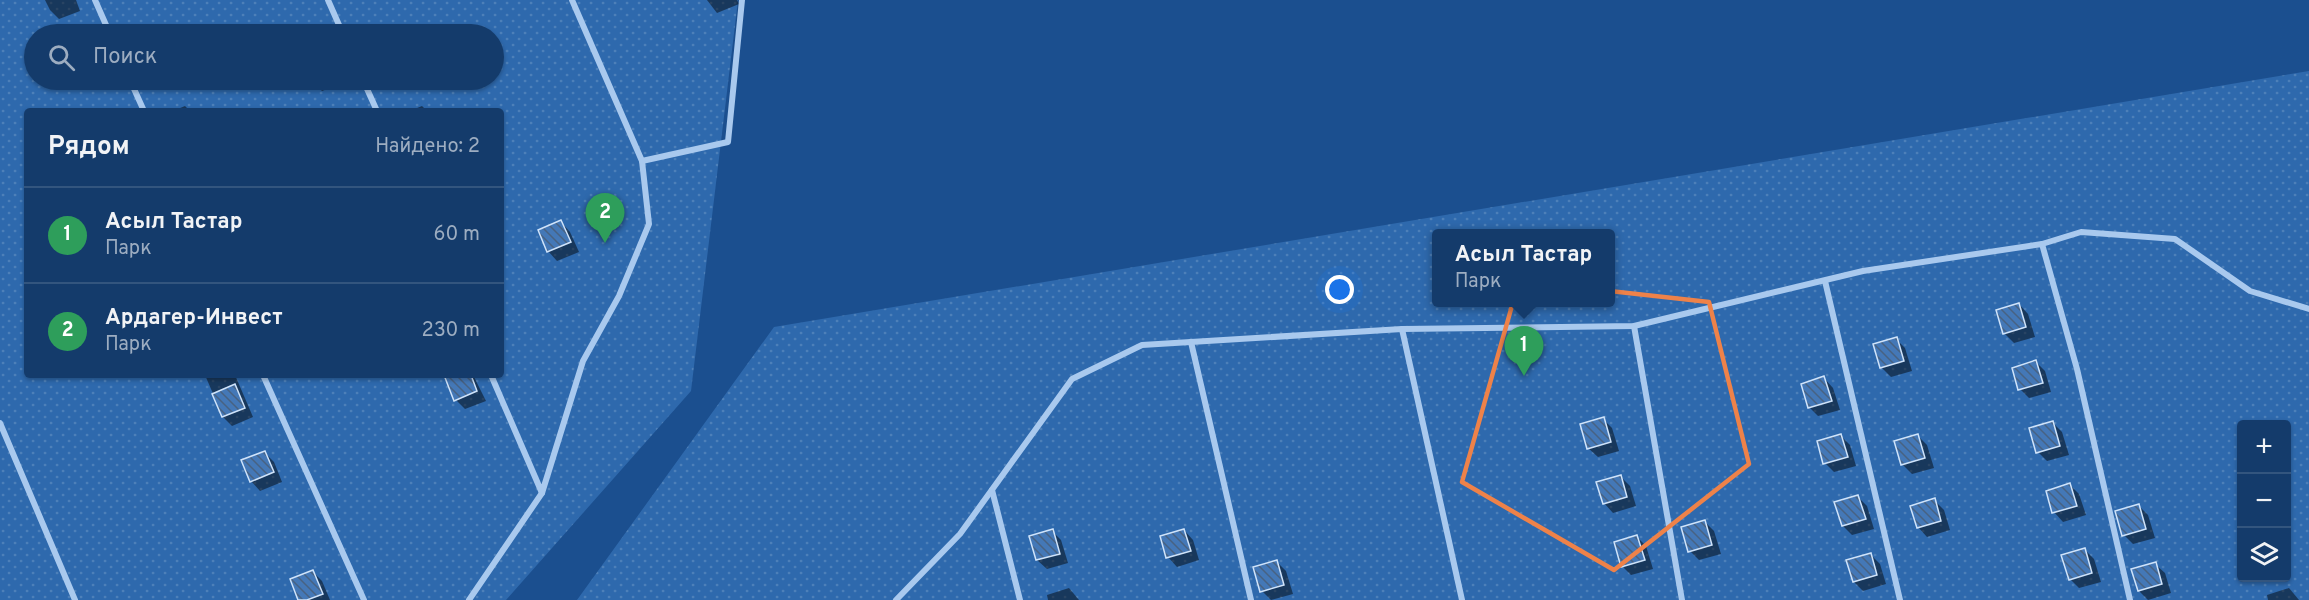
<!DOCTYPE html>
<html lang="ru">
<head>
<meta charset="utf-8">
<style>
	body { margin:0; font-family:Overpass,sans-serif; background:#1d4271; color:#f1f3f6 }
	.controls { position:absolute; right:18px; bottom:18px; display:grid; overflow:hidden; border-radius:6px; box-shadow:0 2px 4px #0004 }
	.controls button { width:54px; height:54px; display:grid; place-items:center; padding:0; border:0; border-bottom:2px solid #33557e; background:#143b6b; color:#f1f3f6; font:30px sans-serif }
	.you { position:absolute; left:1340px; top:290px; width:21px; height:21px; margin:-15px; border:4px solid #fff; border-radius:50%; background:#1a73e8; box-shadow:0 0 0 9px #1a73e833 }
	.badge { display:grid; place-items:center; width:39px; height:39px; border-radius:50%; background:#e797bd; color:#fff; font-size:20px; font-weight:700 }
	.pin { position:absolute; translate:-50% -50px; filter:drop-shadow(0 2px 3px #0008) }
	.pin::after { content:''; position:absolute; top:32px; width:21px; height:18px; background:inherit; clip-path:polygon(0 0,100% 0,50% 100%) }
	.popup { position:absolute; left:1432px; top:229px; width:183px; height:78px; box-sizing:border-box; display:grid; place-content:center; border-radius:6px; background:#143b6b; filter:drop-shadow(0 2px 4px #0005); font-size:20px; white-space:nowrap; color:#9dadc1 }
	.popup b { font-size:22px; color:#f1f3f6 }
	.popup::after { content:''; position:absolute; left:50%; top:100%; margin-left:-12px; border:12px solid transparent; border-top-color:#143b6b }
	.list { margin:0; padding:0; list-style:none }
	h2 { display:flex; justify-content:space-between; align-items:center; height:78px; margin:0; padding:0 24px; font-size:26px }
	h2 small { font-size:20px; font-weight:400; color:#9dadc1 }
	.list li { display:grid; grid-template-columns:39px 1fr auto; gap:18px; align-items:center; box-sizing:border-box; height:96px; padding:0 24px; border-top:2px solid #33557e }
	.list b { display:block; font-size:22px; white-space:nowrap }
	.list p { margin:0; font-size:20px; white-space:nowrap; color:#9dadc1 }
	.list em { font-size:20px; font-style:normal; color:#9dadc1 }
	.icon { flex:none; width:33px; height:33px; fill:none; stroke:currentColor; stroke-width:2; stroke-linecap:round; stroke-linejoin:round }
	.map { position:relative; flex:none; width:2309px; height:600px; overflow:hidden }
	.search { position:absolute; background:#143b6b; box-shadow:0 2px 4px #0004; left:24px; top:24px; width:480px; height:66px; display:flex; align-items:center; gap:15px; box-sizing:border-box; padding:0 21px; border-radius:33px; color:#9dadc1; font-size:22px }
	.panel { position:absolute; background:#143b6b; box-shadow:0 2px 4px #0004; left:24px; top:108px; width:480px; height:270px; border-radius:6px }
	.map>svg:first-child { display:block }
</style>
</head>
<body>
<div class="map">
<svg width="2309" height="600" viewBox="0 0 2309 600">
	<defs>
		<pattern id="grass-dots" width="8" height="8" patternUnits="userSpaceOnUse" patternTransform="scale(1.5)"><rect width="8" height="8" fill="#2e69ad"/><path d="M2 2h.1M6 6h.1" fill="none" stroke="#4d80b9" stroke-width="1.8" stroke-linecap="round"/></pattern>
		<pattern id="building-back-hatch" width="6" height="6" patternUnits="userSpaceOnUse" patternTransform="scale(1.5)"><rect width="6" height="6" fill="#4478b7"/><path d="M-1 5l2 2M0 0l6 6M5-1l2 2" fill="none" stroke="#486282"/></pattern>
	</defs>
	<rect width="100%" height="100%" fill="#1b4f8f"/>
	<g fill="url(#grass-dots)" fill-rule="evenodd">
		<path d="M0,0H738L691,391L506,600H0ZM34,34H494V80H34ZM27,111H501V375H27Z"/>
		<path d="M2309,71V600H577L774,327ZM1437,234H1611V302H1437ZM2242,424H2286V578H2242Z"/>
	</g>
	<g fill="#0007">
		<path d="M45,0H76L80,11L59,19L50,10Z"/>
		<path d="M707,0H737L739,4L717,13Z"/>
		<path d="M148,80H178L179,81L158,90Z"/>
		<path d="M312,80H342L343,83L322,91Z"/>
		<path d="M185,106L190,111H173Z"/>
		<path d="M422,106L427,111H410Z"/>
		<path d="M561,222L570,232L579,252L557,261L548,251Z"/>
		<path d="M2019,304L2028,314L2035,337L2014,343L2004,333Z"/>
		<path d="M1896,339L1905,348L1912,371L1891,377L1882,368Z"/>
		<path d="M2036,362L2045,371L2051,392L2029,398L2020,389Z"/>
		<path d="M205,375H235L253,417L232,426L223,417Z"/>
		<path d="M454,375H473L486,401L465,409L456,400Z"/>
		<path d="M1824,378L1833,388L1840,410L1818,416L1809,407Z"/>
		<path d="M1603,419L1612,428L1619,451L1598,457L1588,448Z"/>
		<path d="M2053,423L2062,432L2069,455L2047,461L2038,452Z"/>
		<path d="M1841,436L1850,445L1856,466L1834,472L1825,463Z"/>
		<path d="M1918,436L1927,445L1934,468L1912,474L1903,465L1896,442Z"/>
		<path d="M264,452L274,462L282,482L260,491L251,481Z"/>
		<path d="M1620,476L1630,486L1636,506L1613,513L1604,503Z"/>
		<path d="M2070,485L2079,494L2086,515L2063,522L2054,512Z"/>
		<path d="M1858,497L1867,506L1874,529L1852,535L1843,526Z"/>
		<path d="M1934,500L1944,510L1950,530L1927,537L1918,527Z"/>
		<path d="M2139,506L2148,515L2155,538L2133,544L2124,535Z"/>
		<path d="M1705,522L1714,531L1721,554L1699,560L1690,551Z"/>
		<path d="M1184,530L1193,540L1199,560L1177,567L1168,557Z"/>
		<path d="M1052,531L1061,540L1068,563L1047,569L1037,560Z"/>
		<path d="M1637,537L1646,546L1653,569L1631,575L1622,566Z"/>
		<path d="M2085,550L2094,559L2101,582L2079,588L2070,579Z"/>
		<path d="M1870,554L1880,564L1886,584L1863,591L1854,582Z"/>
		<path d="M1277,562L1286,571L1293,594L1271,600L1262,591Z"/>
		<path d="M2155,564L2165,573L2171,593L2148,600L2139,591Z"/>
		<path d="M313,572L322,581L330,600H300Z"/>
		<path d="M1069,588L1079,600H1048L1047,595Z"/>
		<path d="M2289,588L2299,600H2268L2267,595Z"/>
	</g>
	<g fill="url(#building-back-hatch)" stroke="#cfe3fa" stroke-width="1.5">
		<path d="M561,220L571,242L547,252L538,230Z"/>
		<path d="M2019,303L2026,327L2003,334L1996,310Z"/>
		<path d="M1897,337L1904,361L1880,368L1873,344Z"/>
		<path d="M2036,360L2043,383L2018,390L2012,368Z"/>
		<path d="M444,375H471L477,391L454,401Z"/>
		<path d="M1824,376L1832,401L1808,408L1801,384Z"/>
		<path d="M235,384L245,408L222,417L212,394Z"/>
		<path d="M1604,417L1611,442L1587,449L1580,424Z"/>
		<path d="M2053,421L2060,446L2036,453L2029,428Z"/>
		<path d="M1841,434L1848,457L1823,464L1817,441Z"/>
		<path d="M1918,434L1925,458L1901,465L1894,441Z"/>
		<path d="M265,451L274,472L250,482L241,460Z"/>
		<path d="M1621,475L1627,497L1603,504L1596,482Z"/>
		<path d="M2070,483L2077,506L2052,513L2046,491Z"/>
		<path d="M1858,495L1866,519L1842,526L1834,502Z"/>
		<path d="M1935,498L1941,521L1917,528L1910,506Z"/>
		<path d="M2139,504L2146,529L2122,536L2115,511Z"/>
		<path d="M1705,520L1712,545L1688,552L1681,527Z"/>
		<path d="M1053,529L1060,554L1036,560L1029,536Z"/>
		<path d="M1184,529L1191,551L1166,558L1160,536Z"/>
		<path d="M1637,535L1645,560L1621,567L1614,542Z"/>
		<path d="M2085,548L2092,573L2069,580L2061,555Z"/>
		<path d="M1871,553L1877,575L1853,582L1846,560Z"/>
		<path d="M1277,560L1284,585L1260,592L1253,567Z"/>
		<path d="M2156,562L2162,584L2138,591L2131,569Z"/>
		<path d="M313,570L323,594L307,600H298L290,579Z"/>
	</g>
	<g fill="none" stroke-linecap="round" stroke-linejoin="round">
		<g stroke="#a9c9ee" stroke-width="6">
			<path d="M95,0L110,34"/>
			<path d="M328,0L343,34"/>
			<path d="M130,80L144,111"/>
			<path d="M363,80L377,111"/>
			<path d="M642,161L728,142L742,0"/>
			<path d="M1825,281L1900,600"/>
			<path d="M1634,326L1682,600"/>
			<path d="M1402,329L1462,600"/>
			<path d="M1191,342L1251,600"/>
			<path d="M263,375L364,600"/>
			<path d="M491,375L542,493L583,361L619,296L649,224L642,161L572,0"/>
			<path d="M0,423L75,600"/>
			<path d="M992,490L1020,600"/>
			<path d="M469,600L542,493"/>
			<path d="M896,600L960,534L1072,379L1142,345L1402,329L1634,326L1863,271L2042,244"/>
			<path d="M2130,600L2077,369L2042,244L2081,232L2175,239L2250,291L2309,309"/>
		</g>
	</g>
	<path fill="none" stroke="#ee8249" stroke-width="4.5" stroke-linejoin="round" d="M1519,281L1709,302L1749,464L1614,570L1462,482Z"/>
</svg>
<div class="controls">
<button>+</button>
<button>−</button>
<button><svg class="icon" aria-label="layers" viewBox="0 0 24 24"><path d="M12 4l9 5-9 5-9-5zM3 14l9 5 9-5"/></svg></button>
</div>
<div class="you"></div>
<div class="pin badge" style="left:1524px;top:376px;background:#2e9e5b">1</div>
<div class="popup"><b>Асыл Тастар</b>Парк</div>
<div class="pin badge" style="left:605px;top:243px;background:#2e9e5b">2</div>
<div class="search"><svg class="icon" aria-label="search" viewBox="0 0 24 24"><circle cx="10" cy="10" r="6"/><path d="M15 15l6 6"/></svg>Поиск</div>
<section class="panel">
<h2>Рядом<small>Найдено: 2</small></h2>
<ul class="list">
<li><span class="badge" style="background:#2e9e5b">1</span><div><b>Асыл Тастар</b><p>Парк</p></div><em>60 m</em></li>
<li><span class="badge" style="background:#2e9e5b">2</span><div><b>Ардагер-Инвест</b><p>Парк</p></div><em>230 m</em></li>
</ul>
</section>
</div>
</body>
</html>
